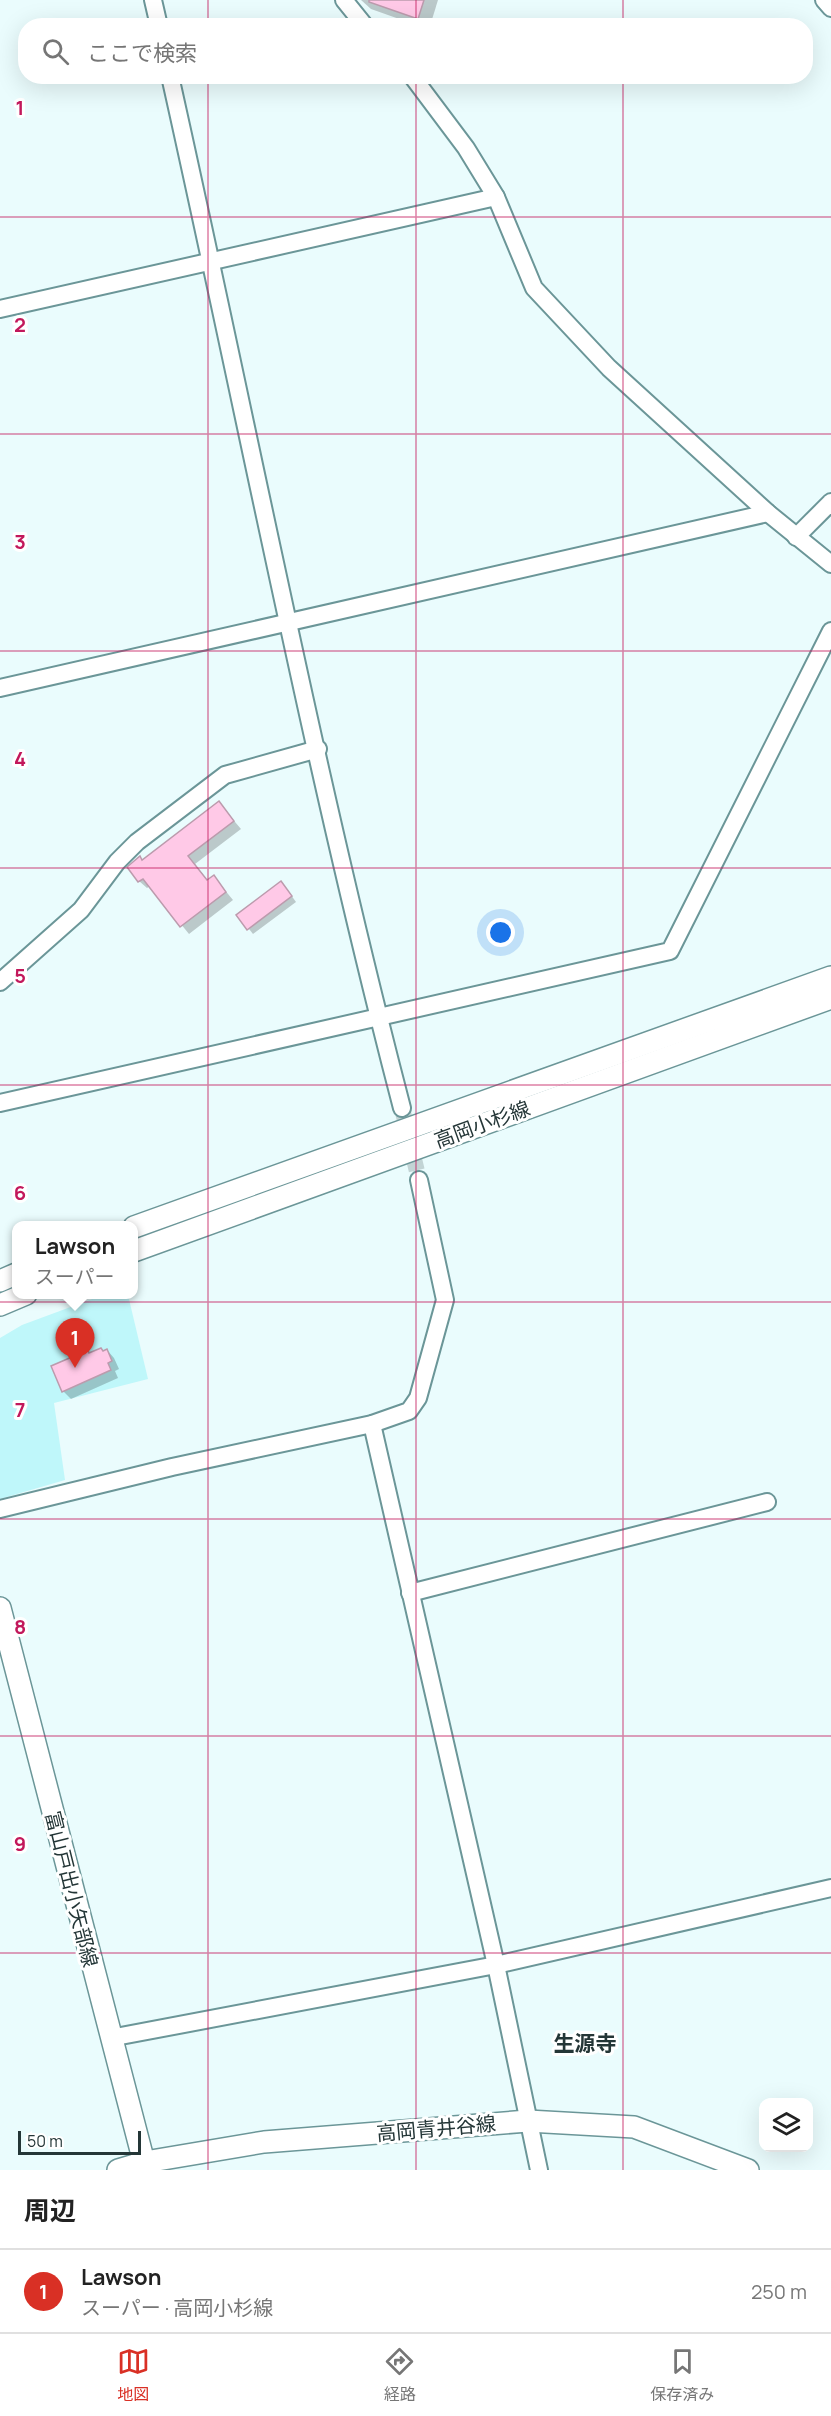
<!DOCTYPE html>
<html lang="ja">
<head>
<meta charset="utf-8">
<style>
	body { margin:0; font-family:Manrope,"Noto Sans JP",sans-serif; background:#f2f2f2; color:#222 }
	.controls { position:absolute; right:18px; bottom:18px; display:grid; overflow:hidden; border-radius:12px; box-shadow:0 6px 24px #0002 }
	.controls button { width:54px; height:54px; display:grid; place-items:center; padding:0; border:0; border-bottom:2px solid #e0e0e0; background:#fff; color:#222; font:30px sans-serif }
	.scale { position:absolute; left:18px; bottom:15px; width:123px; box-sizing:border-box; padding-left:6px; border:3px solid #243637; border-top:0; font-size:16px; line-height:21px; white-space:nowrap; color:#243637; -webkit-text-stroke:4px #fff; paint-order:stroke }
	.you { position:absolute; left:501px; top:933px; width:21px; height:21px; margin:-15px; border:4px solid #fff; border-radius:50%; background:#1a73e8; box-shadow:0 0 0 9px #1a73e833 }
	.badge { display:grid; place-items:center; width:39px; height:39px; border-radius:50%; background:#d93025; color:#fff; font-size:20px; font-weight:700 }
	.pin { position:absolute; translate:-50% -50px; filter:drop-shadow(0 2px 3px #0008) }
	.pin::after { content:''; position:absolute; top:32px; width:21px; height:18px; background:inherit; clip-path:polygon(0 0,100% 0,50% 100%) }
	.popup { position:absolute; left:12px; top:1221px; width:126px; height:78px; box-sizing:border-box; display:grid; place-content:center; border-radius:12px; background:#fff; filter:drop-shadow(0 2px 4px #0005); font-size:20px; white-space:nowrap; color:#767676 }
	.popup b { font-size:22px; color:#222 }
	.popup::after { content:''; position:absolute; left:50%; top:100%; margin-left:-12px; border:12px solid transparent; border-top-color:#fff }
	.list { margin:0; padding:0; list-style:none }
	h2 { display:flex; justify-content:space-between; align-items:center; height:78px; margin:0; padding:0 24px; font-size:26px }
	h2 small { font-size:20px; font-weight:400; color:#767676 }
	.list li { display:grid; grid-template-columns:39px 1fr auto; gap:18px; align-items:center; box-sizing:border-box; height:84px; padding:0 24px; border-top:2px solid #e0e0e0 }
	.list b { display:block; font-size:22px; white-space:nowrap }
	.list p { margin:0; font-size:20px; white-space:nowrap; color:#767676 }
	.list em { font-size:20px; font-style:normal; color:#767676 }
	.icon { flex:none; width:33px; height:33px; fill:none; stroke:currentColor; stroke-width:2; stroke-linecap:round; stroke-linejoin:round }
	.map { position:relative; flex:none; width:831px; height:2170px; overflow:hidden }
	.search { position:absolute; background:#fff; box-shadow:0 6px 24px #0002; left:18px; right:18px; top:18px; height:66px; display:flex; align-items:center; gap:15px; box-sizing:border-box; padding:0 21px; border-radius:24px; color:#767676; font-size:22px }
	.sheet { height:162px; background:#fff }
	nav { display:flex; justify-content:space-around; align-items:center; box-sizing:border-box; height:84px; border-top:2px solid #e0e0e0; background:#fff; font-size:16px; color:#767676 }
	nav a { display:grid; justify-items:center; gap:3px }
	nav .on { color:#d93025 }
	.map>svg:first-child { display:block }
</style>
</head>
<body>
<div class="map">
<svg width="831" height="2170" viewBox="0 0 831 2170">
	<rect width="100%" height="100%" fill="#eafcfd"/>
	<path fill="#bff7fa" d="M103,1295H128L148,1379L54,1403L65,1480L0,1499V1338L22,1325Z"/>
	<g fill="#0003">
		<path d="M361,0H438L430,26H419L371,9Z"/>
		<path d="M219,803L241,829L195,864L208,881L214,877L233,900L189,934L150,886L147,888L139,881L143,861Z"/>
		<path d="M286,888L296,902L253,934L238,915Z"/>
		<path d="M107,1350L114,1358L119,1369L115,1371L118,1378L71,1399L63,1391L90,1354Z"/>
	</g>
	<g fill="#ffc9e7" stroke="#bc9bad" stroke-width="1.5">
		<path d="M369,0H424L418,19L369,2Z"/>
		<path d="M219,801L234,821L188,856L207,880L214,875L226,892L180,927L143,879L138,882L127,867L140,856L142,860Z"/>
		<path d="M281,881L292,896L247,930L236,915Z"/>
		<path d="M101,1348L103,1351L107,1349L112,1361L108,1363L111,1370L62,1392L51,1366L88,1350L89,1353Z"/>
	</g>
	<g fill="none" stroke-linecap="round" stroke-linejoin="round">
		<path stroke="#c2d4d5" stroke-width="16" stroke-dasharray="16 8" stroke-linecap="butt" d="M402,1108L419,1180"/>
		<defs>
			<g id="minor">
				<path d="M153,0L159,26"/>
				<path d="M344,0L365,26"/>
				<path d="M824,0L831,8"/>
				<path d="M170,76C247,420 313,767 402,1108"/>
				<path d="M412,76L466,148L496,197L534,288L609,368L768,513L831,564"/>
				<path d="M0,309L496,197"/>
				<path d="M796,537L831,502"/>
				<path d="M0,688L768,513"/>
				<path d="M0,982L81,910L117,862L137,842L225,775L318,749"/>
				<path d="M0,1103L670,951L831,631"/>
				<path d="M372,1424L496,1965L539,2170"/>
				<path d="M0,1509L172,1467L372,1424L409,1411L418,1398L445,1300L419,1180"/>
				<path d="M410,1593L767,1502"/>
				<path d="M110,2038L496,1965L831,1888"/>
			</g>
			<g id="major">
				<path d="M134,1227L831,977"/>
				<path d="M134,1251L831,998"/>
				<path d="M0,1281L16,1274"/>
				<path d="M0,1305L26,1294"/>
				<path d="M0,1608L146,2170"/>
				<path d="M118,2170L145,2162L264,2142L528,2121L634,2127L748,2170"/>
			</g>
		</defs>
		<use href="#minor" stroke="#6b9698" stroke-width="20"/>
		<use href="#major" stroke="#6b9698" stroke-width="24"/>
		<use href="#minor" stroke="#fff" stroke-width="16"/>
		<use href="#major" stroke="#fff" stroke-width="21"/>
	</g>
	<path fill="none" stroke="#c2185b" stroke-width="1.5" stroke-opacity="0.55" d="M208,0V26M416,0V26M623,0V26M208,76V2170M416,76V2170M623,76V2170M0,217H831M0,434H831M0,651H831M0,868H831M0,1085H831M0,1302H831M0,1519H831M0,1736H831M0,1953H831"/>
	<g text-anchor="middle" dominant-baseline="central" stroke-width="6" stroke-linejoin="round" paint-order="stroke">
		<g font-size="20" fill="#243637" stroke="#fff">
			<text transform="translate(482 1124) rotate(-20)">高岡小杉線</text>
			<text transform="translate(72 1889) rotate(76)">富山戸出小矢部線</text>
			<text transform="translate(436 2128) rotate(-5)">高岡青井谷線</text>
		</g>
		<g font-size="21" font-weight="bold" fill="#243637" stroke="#fff">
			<text x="585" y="2043">生源寺</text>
		</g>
	</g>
	<g font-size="20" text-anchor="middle" font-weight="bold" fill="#c2185b" stroke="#fff" stroke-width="6" stroke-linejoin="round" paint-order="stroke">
		<text x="20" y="115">1</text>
		<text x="20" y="332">2</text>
		<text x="20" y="549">3</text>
		<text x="20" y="766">4</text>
		<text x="20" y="983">5</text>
		<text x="20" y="1200">6</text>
		<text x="20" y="1417">7</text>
		<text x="20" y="1634">8</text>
		<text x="20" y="1851">9</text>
	</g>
</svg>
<div class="controls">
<button><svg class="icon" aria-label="layers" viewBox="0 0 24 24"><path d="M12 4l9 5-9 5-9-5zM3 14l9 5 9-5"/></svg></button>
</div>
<div class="scale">50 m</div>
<div class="you"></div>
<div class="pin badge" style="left:75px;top:1368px">1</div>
<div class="popup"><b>Lawson</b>スーパー</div>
<div class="search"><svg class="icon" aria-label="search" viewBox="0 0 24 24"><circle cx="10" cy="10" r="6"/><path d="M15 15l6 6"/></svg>ここで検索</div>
</div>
<section class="sheet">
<h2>周辺<small></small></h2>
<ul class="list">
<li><span class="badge">1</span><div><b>Lawson</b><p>スーパー · 高岡小杉線</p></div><em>250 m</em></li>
</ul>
</section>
<nav>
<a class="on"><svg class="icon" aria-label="map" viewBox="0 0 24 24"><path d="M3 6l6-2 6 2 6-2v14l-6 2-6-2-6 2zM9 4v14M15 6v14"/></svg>地図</a>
<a><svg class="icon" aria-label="directions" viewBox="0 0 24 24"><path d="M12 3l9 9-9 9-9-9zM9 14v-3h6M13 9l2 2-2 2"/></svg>経路</a>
<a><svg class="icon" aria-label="saved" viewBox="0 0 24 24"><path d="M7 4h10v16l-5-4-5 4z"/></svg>保存済み</a>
</nav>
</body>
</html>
